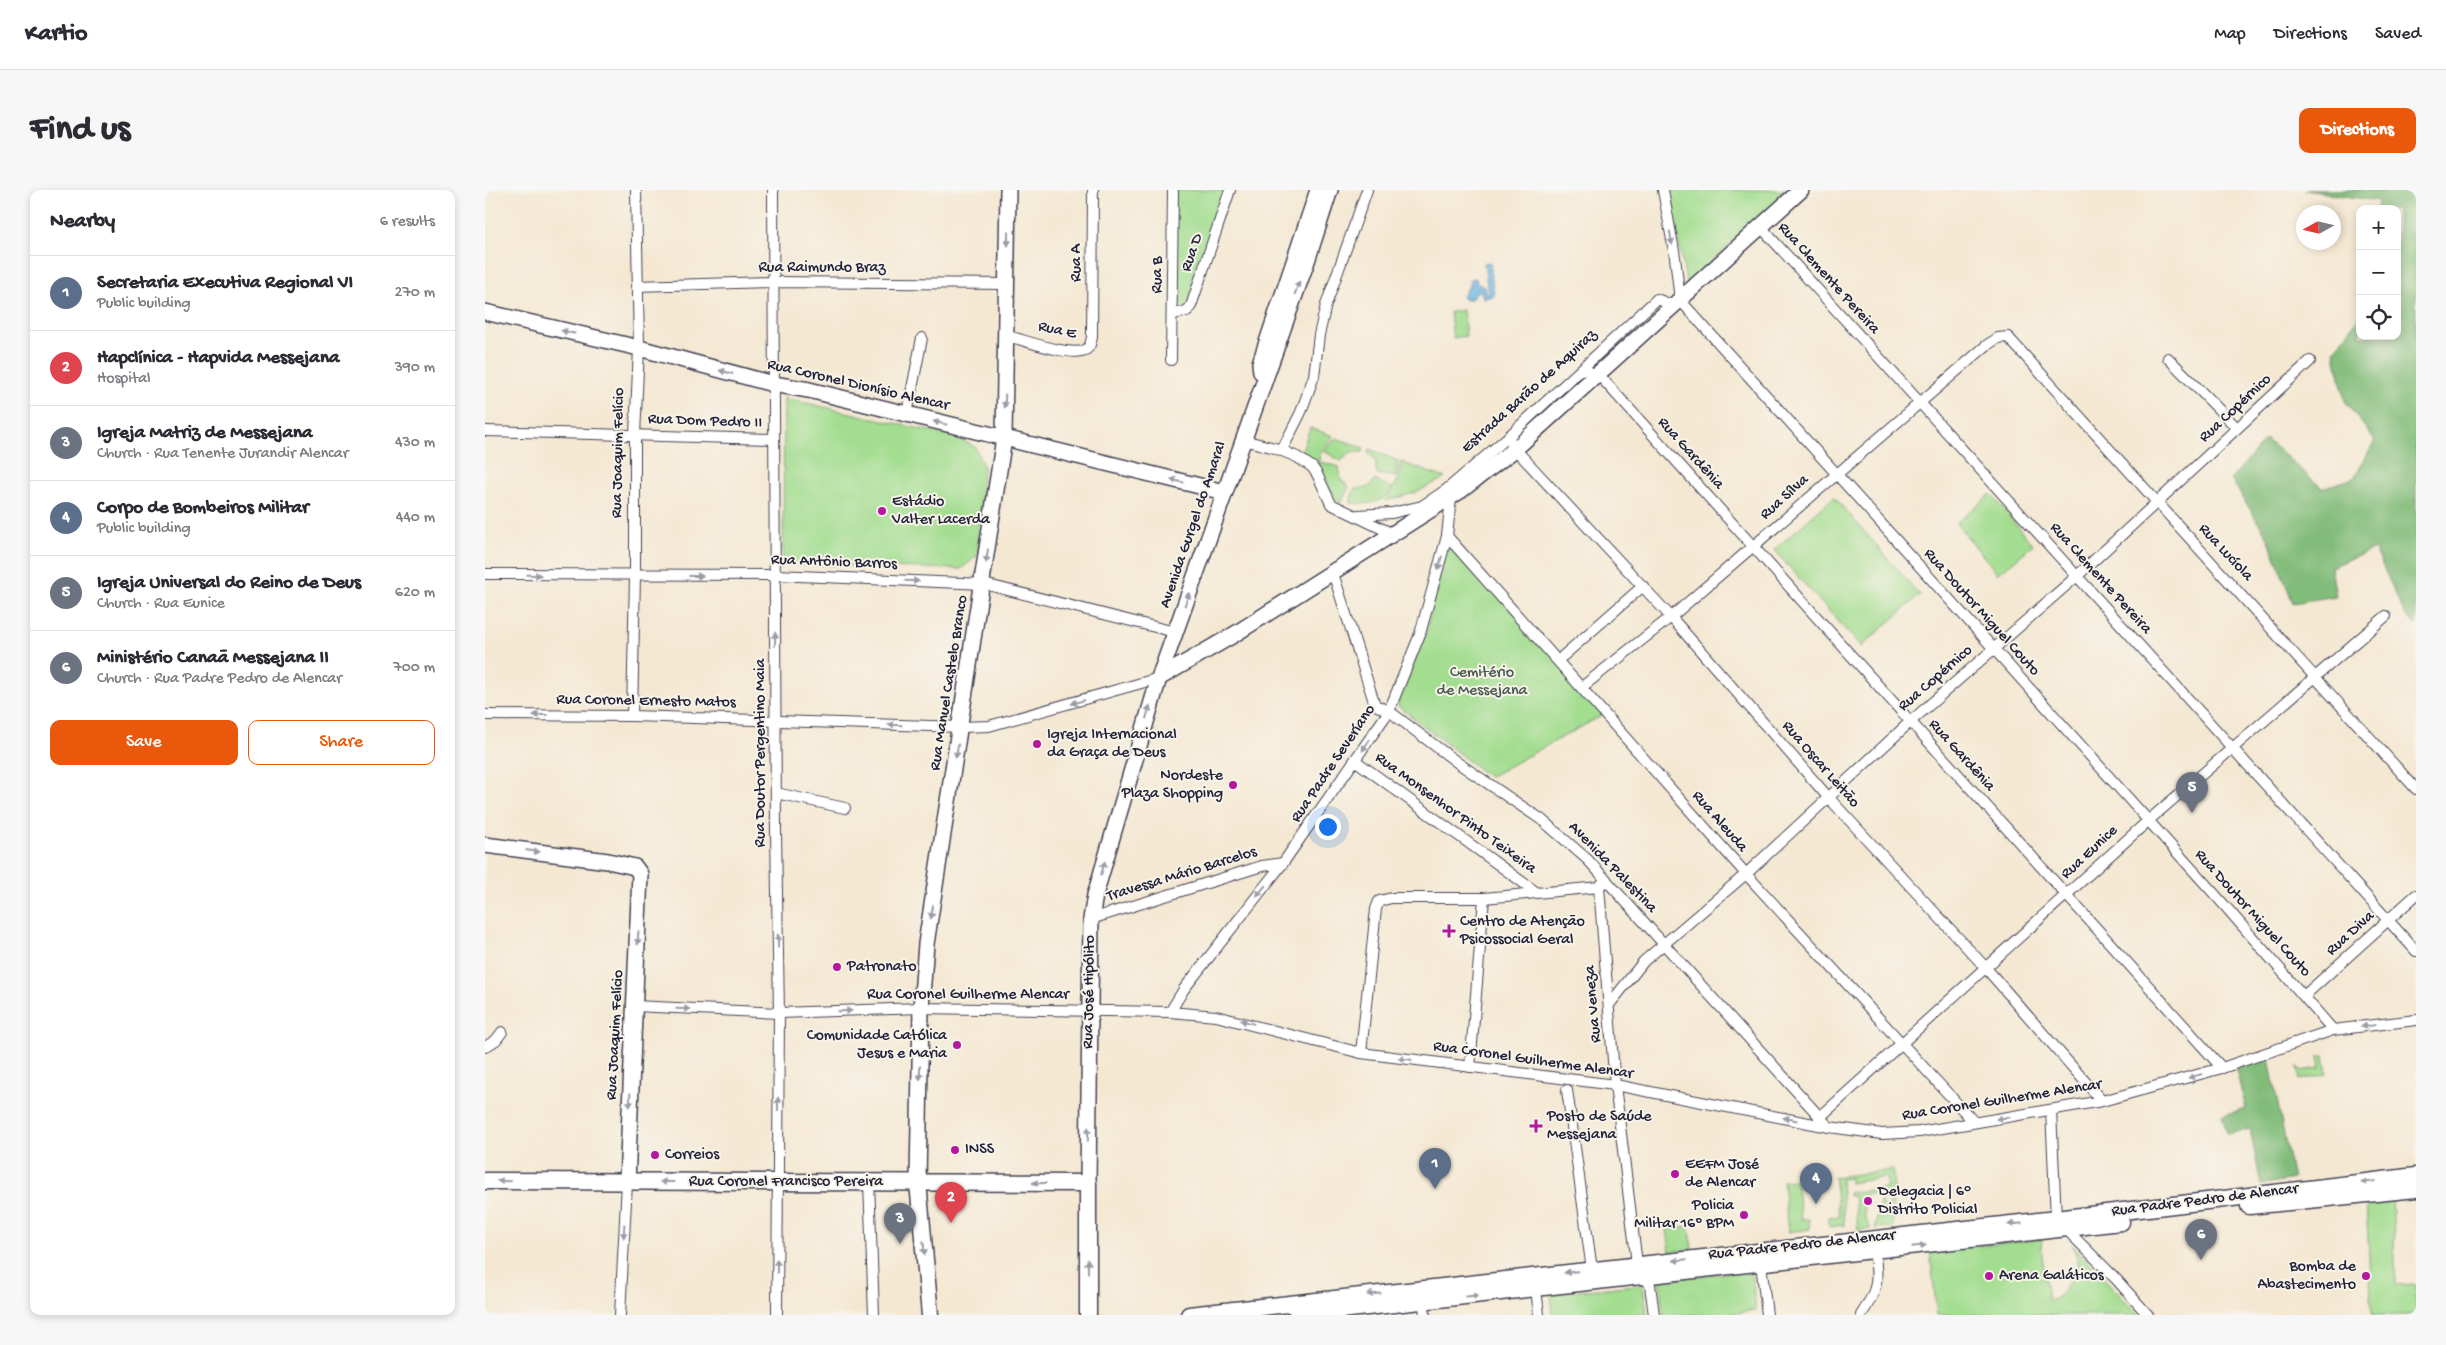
<!DOCTYPE html>
<html lang="en">
<head>
<meta charset="utf-8">
<style>
	body { margin:0; font-family:"Gochi Hand",sans-serif; background:#f7f7f7; color:#2b2b33 }
	.controls { position:absolute; right:15px; top:15px; display:grid; overflow:hidden; border-radius:10px; box-shadow:0 2px 8px #0003 }
	.controls button { width:45px; height:45px; display:grid; place-items:center; padding:0; border:0; border-bottom:1px solid #e1e1e2; background:#fff; color:#2b2b33; font:25px sans-serif }
	.compass { position:absolute; left:1811px; top:15px; width:45px; height:45px; border-radius:50%; background:#fff; box-shadow:0 2px 8px #0003; rotate:262deg }
	.you { position:absolute; left:842px; top:636px; width:18px; height:18px; margin:-12px; border:4px solid #fff; border-radius:50%; background:#1a73e8; box-shadow:0 0 0 8px #1a73e833 }
	.badge { display:grid; place-items:center; width:32px; height:32px; border-radius:50%; background:#ea580c; color:#fff; font-size:16px; font-weight:700 }
	.pin { position:absolute; translate:-50% -41px; filter:drop-shadow(0 1px 2px #0008) }
	.pin::after { content:''; position:absolute; top:26px; width:18px; height:15px; background:inherit; clip-path:polygon(0 0,100% 0,50% 100%) }
	.list { margin:0; padding:0; list-style:none }
	h2 { display:flex; justify-content:space-between; align-items:center; height:65px; margin:0; padding:0 20px; font-size:21px }
	h2 small { font-size:16px; font-weight:400; color:#7c7c81 }
	.list li { display:grid; grid-template-columns:32px 1fr auto; gap:15px; align-items:center; box-sizing:border-box; height:75px; padding:0 20px; border-top:1px solid #e1e1e2 }
	.list b { display:block; font-size:19px; white-space:nowrap }
	.list p { margin:0; font-size:16px; white-space:nowrap; color:#7c7c81 }
	.list em { font-size:16px; font-style:normal; color:#7c7c81 }
	.actions { display:flex; gap:10px; padding:15px 20px }
	.actions a { flex:1; padding:11px 0; border:1px solid #ea580c; border-radius:10px; text-align:center; font-size:18px; color:#ea580c }
	.actions .main { background:#ea580c; color:#fff }
	.icon { flex:none; width:28px; height:28px; fill:none; stroke:currentColor; stroke-width:2; stroke-linecap:round; stroke-linejoin:round }
	.map { position:relative; flex:none; width:1931px; height:1125px; overflow:hidden; border-radius:10px }
	header { display:flex; align-items:center; gap:30px; box-sizing:border-box; height:70px; padding:0 25px; background:#fff; border-bottom:1px solid #e1e1e2 }
	header strong { font-size:24px }
	nav { display:flex; gap:28px; margin-inline-start:auto; font-size:18px }
	.intro { display:flex; align-items:center; justify-content:space-between; box-sizing:border-box; height:120px; padding:0 30px }
	h1 { margin:0; font-size:35px }
	.button { padding:12px 22px; border-radius:10px; background:#ea580c; color:#fff; font-size:18px; font-weight:700 }
	main { display:flex; gap:30px; padding:0 30px }
	aside { flex:1; background:#fff; border-radius:10px; box-shadow:0 2px 8px #0003 }
	.map>svg:first-child { display:block }
</style>
</head>
<body>
<header>
<strong>Kartio</strong>
<nav><a>Map</a><a>Directions</a><a>Saved</a></nav>
</header>
<div class="intro"><h1>Find us</h1><a class="button">Directions</a></div>
<main>
<aside>
<h2>Nearby<small>6 results</small></h2>
<ul class="list">
<li><span class="badge" style="background:#5c6f8a">1</span><div><b>Secretaria Executiva Regional VI</b><p>Public building</p></div><em>270 m</em></li>
<li><span class="badge" style="background:#e0444e">2</span><div><b>Hapclínica - Hapvida Messejana</b><p>Hospital</p></div><em>390 m</em></li>
<li><span class="badge" style="background:#6b7280">3</span><div><b>Igreja Matriz de Messejana</b><p>Church · Rua Tenente Jurandir Alencar</p></div><em>430 m</em></li>
<li><span class="badge" style="background:#5c6f8a">4</span><div><b>Corpo de Bombeiros Militar</b><p>Public building</p></div><em>440 m</em></li>
<li><span class="badge" style="background:#6b7280">5</span><div><b>Igreja Universal do Reino de Deus</b><p>Church · Rua Eunice</p></div><em>620 m</em></li>
<li><span class="badge" style="background:#6b7280">6</span><div><b>Ministério Canaã Messejana II</b><p>Church · Rua Padre Pedro de Alencar</p></div><em>700 m</em></li>
</ul>
<div class="actions"><a class="main">Save</a><a>Share</a></div>
</aside>
<div class="map">
<svg width="1931" height="1125" viewBox="0 0 1931 1125">
	<rect width="100%" height="100%" fill="#f7f3e8"/>
	<filter id="ink" filterUnits="userSpaceOnUse"><feTurbulence type="fractalNoise" baseFrequency=".02" numOctaves="2"/><feDisplacementMap in="SourceGraphic" scale="10" xChannelSelector="R" yChannelSelector="G"/><feConvolveMatrix kernelMatrix="1 2 1 2 8 2 1 2 1" color-interpolation-filters="sRGB"/></filter>
	<filter id="wash" filterUnits="userSpaceOnUse"><feTurbulence type="fractalNoise" baseFrequency=".0096" numOctaves="4" result="noise"/><feDisplacementMap in="SourceGraphic" scale="20" xChannelSelector="R" yChannelSelector="G"/><feGaussianBlur stdDeviation="1.12" result="paint"/><feColorMatrix in="noise" values="0 0 0 0 0 0 0 0 0 0 0 0 0 0 0 0 0 1.4 0 .05"/><feComposite in="paint" operator="in"/></filter>
	<g filter="url(#wash)">
		<rect width="100%" height="100%" fill="#f4e8d3"/>
		<g fill="#a3dd90" stroke="#628066">
			<path d="M689,0H744L705,116L689,124Z"/>
			<path d="M1184,0H1304L1204,93L1201,91Z"/>
			<path d="M978,120L981,146L968,148L965,122Z"/>
			<path d="M299,208L471,247L490,257L498,276L493,365L476,379L298,374Z"/>
			<path d="M825,238L848,246L836,262L833,274L816,263Z"/>
			<path d="M851,248L879,258L878,262H866L856,271L839,261Z"/>
			<path d="M885,259L913,271L911,287L892,284L890,269L883,263Z"/>
			<path d="M836,272L854,277L856,290L864,297L856,313L850,308L834,277Z"/>
			<path d="M916,272L960,288L929,303L900,311L912,292Z"/>
			<path d="M890,290L908,298C895,315 885,314 865,313L869,299L882,298Z"/>
			<path d="M1506,304L1548,355L1513,384L1471,333Z"/>
			<path d="M1349,307L1435,405L1376,457L1289,360Z"/>
			<path d="M965,346L1118,525L1004,587L912,515L940,446Z"/>
			<path d="M1839,866L1842,884L1815,890L1812,876L1816,881L1835,878L1833,867Z"/>
			<path d="M1408,980V1037L1390,1038L1395,1011L1405,1024L1402,1003L1378,1005L1380,1028L1386,1039L1373,1040L1369,1006H1363V1003L1402,998L1401,987L1365,993V988L1356,989L1359,1035L1344,1037V1027L1354,1026L1349,987Z"/>
			<path d="M1311,990L1316,1030L1324,1029L1325,1039L1303,1042L1298,991Z"/>
			<path d="M1907,1007L1911,1095L1931,1094V1125H1887L1881,1011Z"/>
			<path d="M1205,1036L1207,1059L1185,1062L1182,1039Z"/>
			<path d="M1557,1049L1556,1057L1563,1111C1584,1105 1579,1092 1592,1083V1067L1587,1055L1654,1125H1452L1445,1061Z"/>
			<path d="M1266,1080L1271,1120L1236,1125H1178L1174,1090Z"/>
			<path d="M1158,1094L1162,1125H1068L1066,1104Z"/>
		</g>
		<g fill="#82bc7a" stroke="#526f5a">
			<path d="M1820,0H1931V435L1920,425L1890,359L1846,377L1851,406L1808,413L1782,346L1746,289L1781,249L1837,298L1869,288L1890,251L1860,211L1849,160L1875,127V146H1912V19H1892L1893,11Z"/>
			<path d="M1783,864L1808,989L1776,995L1765,939L1742,944L1737,925L1761,919L1750,877Z"/>
		</g>
		<path fill="#67b1df" stroke="#446a8d" d="M1005,72L1009,106L998,108L996,101H992L986,109L980,110L977,107L985,94L984,90L991,88L992,93L999,97L1001,105H1003L999,73Z"/>
	</g>
	<g filter="url(#ink)">
		<g fill="none" stroke-linecap="round" stroke-linejoin="round">
			<defs>
				<g id="street">
					<path d="M288,0L291,642L294,823L292,1125"/>
					<path d="M1178,0L1190,67L1195,110L1733,708L1848,840"/>
					<path d="M1276,37L1931,761"/>
					<path d="M151,96L288,92L522,94"/>
					<path d="M688,124L702,121L706,116L745,0"/>
					<path d="M522,146C540,150 584,167 600,160C605,158 606,152 607,147L608,0"/>
					<path d="M1683,168L1752,238"/>
					<path d="M686,170L688,0"/>
					<path d="M1097,180L1113,184L1737,878"/>
					<path d="M422,224L437,148"/>
					<path d="M0,241L288,249"/>
					<path d="M1023,247L1030,259L1186,427L1343,607L1500,777L1617,911"/>
					<path d="M758,250L790,258L812,267L827,277L832,284L846,314L908,344"/>
					<path d="M797,260L816,222L829,186L834,145L841,115L882,0"/>
					<path d="M873,325L907,323L937,316"/>
					<path d="M930,328L937,316L961,300L1023,247L1172,109L1189,116"/>
					<path d="M962,346L1261,684L1489,932"/>
					<path d="M848,383L890,515L904,521L973,573L1057,630L1103,670L1343,936"/>
					<path d="M0,384L291,385L499,394L690,442"/>
					<path d="M1078,466L1158,396"/>
					<path d="M1097,497L1186,427L1502,155L1513,148L1523,147L1931,599"/>
					<path d="M0,525L147,526L476,537L504,536L674,488"/>
					<path d="M147,526L150,386V245L154,158L151,0"/>
					<path d="M871,571L1051,702"/>
					<path d="M291,603L360,618"/>
					<path d="M1121,689L1114,697L1130,895L1152,1074L1165,1095L1169,1125"/>
					<path d="M606,729L777,676L798,673"/>
					<path d="M1820,805L1931,705"/>
					<path d="M1124,815L1159,771L1261,684L1425,532L1592,386L1825,171"/>
					<path d="M149,816L294,823L436,818L685,822L731,826L876,863L1130,895L1344,937L1397,944L1434,942L1617,911L1737,878L1848,840L1931,830"/>
					<path d="M685,822L699,799L798,673L904,521L935,444L962,346L966,308"/>
					<path d="M0,857L11,850L17,842"/>
					<path d="M876,863L891,719L894,711L907,708H999L1114,697"/>
					<path d="M985,877L999,708"/>
					<path d="M1082,900L1107,1080"/>
					<path d="M1566,920L1571,1029L1631,1089L1663,1125"/>
					<path d="M1334,928L1664,630L1901,426"/>
					<path d="M384,992L389,1125"/>
					<path d="M1276,1073L1282,1125"/>
					<path d="M1051,1099L1054,1125"/>
					<path d="M938,1106L940,1125"/>
					<path d="M135,1125L142,992"/>
					<path d="M1376,1125C1393,1100 1394,1090 1389,1061"/>
				</g>
				<g id="secondary">
					<path d="M0,122L154,158L288,194L324,200L739,302"/>
					<path d="M776,182L775,173L833,0"/>
					<path d="M674,488L750,444L975,301L1030,259L1316,0"/>
					<path d="M0,655L123,671L150,677L155,684L142,992"/>
					<path d="M433,992L436,818L441,754L519,248L523,0"/>
					<path d="M603,993L606,729L610,705L674,488L822,71L845,0"/>
				</g>
				<g id="primary">
					<path d="M0,991L603,993V1125"/>
					<path d="M433,992L445,1125"/>
					<path d="M1764,1016L1931,999"/>
					<path d="M704,1125L1571,1029L1931,986"/>
					<path d="M812,1125L1636,1032"/>
				</g>
			</defs>
			<use href="#street" stroke="#424052" stroke-width="12"/>
			<use href="#secondary" stroke="#424052" stroke-width="18"/>
			<use href="#primary" stroke="#424052" stroke-width="19"/>
			<use href="#street" stroke="#fff" stroke-width="10"/>
			<use href="#secondary" stroke="#fff" stroke-width="15"/>
			<use href="#primary" stroke="#fff" stroke-width="16"/>
		</g>
		<defs><path id="oneway-solid" d="M-6-.8H1V-3.2L6.5 0L1 3.2V.8H-6Z" transform="scale(1.25)"/></defs>
		<g fill="#9c9ca7">
			<use href="#oneway-solid" transform="translate(1186 48) rotate(80)"/>
			<use href="#oneway-solid" transform="translate(523 49) rotate(90)"/>
			<use href="#oneway-solid" transform="translate(812 98) rotate(-70)"/>
			<use href="#oneway-solid" transform="translate(83 142) rotate(-167)"/>
			<use href="#oneway-solid" transform="translate(241 182) rotate(-165)"/>
			<use href="#oneway-solid" transform="translate(520 211) rotate(92)"/>
			<use href="#oneway-solid" transform="translate(455 233) rotate(-166)"/>
			<use href="#oneway-solid" transform="translate(692 291) rotate(-166)"/>
			<use href="#oneway-solid" transform="translate(502 366) rotate(98)"/>
			<use href="#oneway-solid" transform="translate(955 373) rotate(106)"/>
			<use href="#oneway-solid" transform="translate(49 385) rotate(1)"/>
			<use href="#oneway-solid" transform="translate(211 386)"/>
			<use href="#oneway-solid" transform="translate(427 391) rotate(2)"/>
			<use href="#oneway-solid" transform="translate(702 409) rotate(-71)"/>
			<use href="#oneway-solid" transform="translate(290 449) rotate(-90)"/>
			<use href="#oneway-solid" transform="translate(593 512) rotate(164)"/>
			<use href="#oneway-solid" transform="translate(663 522) rotate(-74)"/>
			<use href="#oneway-solid" transform="translate(55 525) rotate(-180)"/>
			<use href="#oneway-solid" transform="translate(410 535) rotate(-178)"/>
			<use href="#oneway-solid" transform="translate(881 555) rotate(122)"/>
			<use href="#oneway-solid" transform="translate(472 561) rotate(99)"/>
			<use href="#oneway-solid" transform="translate(48 661) rotate(7)"/>
			<use href="#oneway-solid" transform="translate(618 678) rotate(-74)"/>
			<use href="#oneway-solid" transform="translate(776 701) rotate(128)"/>
			<use href="#oneway-solid" transform="translate(447 722) rotate(99)"/>
			<use href="#oneway-solid" transform="translate(153 748) rotate(93)"/>
			<use href="#oneway-solid" transform="translate(293 751) rotate(-91)"/>
			<use href="#oneway-solid" transform="translate(198 819) rotate(2)"/>
			<use href="#oneway-solid" transform="translate(360 821) rotate(-2)"/>
			<use href="#oneway-solid" transform="translate(762 832) rotate(-164)"/>
			<use href="#oneway-solid" transform="translate(1883 836) rotate(173)"/>
			<use href="#oneway-solid" transform="translate(920 869) rotate(-173)"/>
			<use href="#oneway-solid" transform="translate(435 883) rotate(91)"/>
			<use href="#oneway-solid" transform="translate(1710 886) rotate(164)"/>
			<use href="#oneway-solid" transform="translate(145 910) rotate(92)"/>
			<use href="#oneway-solid" transform="translate(293 914) rotate(-90)"/>
			<use href="#oneway-solid" transform="translate(1518 928) rotate(171)"/>
			<use href="#oneway-solid" transform="translate(1305 929) rotate(-169)"/>
			<use href="#oneway-solid" transform="translate(603 944) rotate(-89)"/>
			<use href="#oneway-solid" transform="translate(19 991) rotate(-179)"/>
			<use href="#oneway-solid" transform="translate(182 992) rotate(-180)"/>
			<use href="#oneway-solid" transform="translate(1883 992) rotate(173)"/>
			<use href="#oneway-solid" transform="translate(554 993) rotate(-180)"/>
			<use href="#oneway-solid" transform="translate(1530 1034) rotate(174)"/>
			<use href="#oneway-solid" transform="translate(139 1041) rotate(93)"/>
			<use href="#oneway-solid" transform="translate(1434 1056) rotate(-6)"/>
			<use href="#oneway-solid" transform="translate(439 1058) rotate(85)"/>
			<use href="#oneway-solid" transform="translate(1195 1070) rotate(174)"/>
			<use href="#oneway-solid" transform="translate(292 1076) rotate(-90)"/>
			<use href="#oneway-solid" transform="translate(603 1076) rotate(-90)"/>
			<use href="#oneway-solid" transform="translate(1086 1082) rotate(173)"/>
			<use href="#oneway-solid" transform="translate(889 1104) rotate(174)"/>
			<use href="#oneway-solid" transform="translate(987 1106) rotate(-6)"/>
		</g>
	</g>
	<g fill="#b5179e" stroke="#f7f3e8" stroke-width="2">
		<circle cx="397" cy="321" r="5"/>
		<circle cx="552" cy="554" r="5"/>
		<circle cx="748" cy="595" r="5"/>
		<path d="M961.5 733.5h5v5h5v5h-5v5h-5v-5h-5v-5h5z"/>
		<circle cx="352" cy="777" r="5"/>
		<circle cx="472" cy="855" r="5"/>
		<path d="M1048.5 928.5h5v5h5v5h-5v5h-5v-5h-5v-5h5z"/>
		<circle cx="470" cy="960" r="5"/>
		<circle cx="170" cy="965" r="5"/>
		<circle cx="1190" cy="984" r="5"/>
		<circle cx="1383" cy="1011" r="5"/>
		<circle cx="1259" cy="1025" r="5"/>
		<circle cx="1504" cy="1086" r="5"/>
		<circle cx="1881" cy="1086" r="5"/>
	</g>
	<g text-anchor="middle" dominant-baseline="central" stroke-width="4" stroke-linejoin="round" paint-order="stroke">
		<g font-size="16" fill="#22223b" stroke="#f7f3e8">
			<text transform="translate(708 63) rotate(-71)">Rua D</text>
			<text transform="translate(592 73) rotate(-90)">Rua A</text>
			<text x="337" y="78">Rua Raimundo Braz</text>
			<text transform="translate(673 85) rotate(-90)">Rua B</text>
			<text transform="translate(1343 89) rotate(48)">Rua Clemente Pereira</text>
			<text transform="translate(572 141) rotate(12)">Rua E</text>
			<text transform="translate(373 196) rotate(13)">Rua Coronel Dionísio Alencar</text>
			<text transform="translate(1045 202) rotate(-42)">Estrada Barão de Aquiraz</text>
			<text transform="translate(1751 219) rotate(-43)">Rua Copérnico</text>
			<text transform="translate(220 232) rotate(2)">Rua Dom Pedro II</text>
			<text transform="translate(134 263) rotate(-89)">Rua Joaquim Felício</text>
			<text transform="translate(1205 264) rotate(48)">Rua Gardênia</text>
			<text transform="translate(1300 308) rotate(-42)">Rua Sílva</text>
			<text transform="translate(709 335) rotate(-71)">Avenida Gurgel do Amaral</text>
			<text transform="translate(1740 363) rotate(47)">Rua Lucíola</text>
			<text transform="translate(349 373) rotate(2)">Rua Antônio Barros</text>
			<text transform="translate(1615 389) rotate(48)">Rua Clemente Pereira</text>
			<text transform="translate(1496 423) rotate(48)">Rua Doutor Miguel Couto</text>
			<text transform="translate(1451 489) rotate(-41)">Rua Copérnico</text>
			<text transform="translate(465 493) rotate(-81)">Rua Manuel Castelo Branco</text>
			<text transform="translate(161 512) rotate(1)">Rua Coronel Ernesto Matos</text>
			<text transform="translate(276 563) rotate(-90)">Rua Doutor Pergentino Maia</text>
			<text transform="translate(1476 566) rotate(48)">Rua Gardênia</text>
			<text transform="translate(849 574) rotate(-56)">Rua Padre Severíano</text>
			<text transform="translate(1335 575) rotate(49)">Rua Oscar Leitão</text>
			<text transform="translate(970 624) rotate(36)">Rua Monsenhor Pinto Teixeira</text>
			<text transform="translate(1234 632) rotate(49)">Rua Aleuda</text>
			<text transform="translate(1605 663) rotate(-43)">Rua Eunice</text>
			<text transform="translate(1127 678) rotate(46)">Avenida Palestina</text>
			<text transform="translate(697 685) rotate(-17)">Travessa Mário Barcelos</text>
			<text transform="translate(1767 724) rotate(48)">Rua Doutor Miguel Couto</text>
			<text transform="translate(1866 744) rotate(-42)">Rua Diva</text>
			<text transform="translate(605 802) rotate(-89)">Rua José Hipólito</text>
			<text x="483" y="805">Rua Coronel Guilherme Alencar</text>
			<text transform="translate(1109 814) rotate(-95)">Rua Veneza</text>
			<text transform="translate(131 845) rotate(-87)">Rua Joaquim Felício</text>
			<text transform="translate(1048 871) rotate(8)">Rua Coronel Guilherme Alencar</text>
			<text transform="translate(1517 911) rotate(-9)">Rua Coronel Guilherme Alencar</text>
			<text x="301" y="992">Rua Coronel Francisco Pereira</text>
			<text transform="translate(1720 1011) rotate(-7)">Rua Padre Pedro de Alencar</text>
			<text transform="translate(1317 1056) rotate(-6)">Rua Padre Pedro de Alencar</text>
		</g>
		<g font-size="16" fill="#22223b" stroke="#f7f3e8" text-anchor="start">
			<text x="407" y="312">Estádio<tspan x="407" dy="18">Valter Lacerda</tspan></text>
			<text x="562" y="545">Igreja Internacional<tspan x="562" dy="18">da Graça de Deus</tspan></text>
			<text x="738" y="586" text-anchor="end">Nordeste<tspan x="738" dy="18">Plaza Shopping</tspan></text>
			<text x="975" y="732">Centro de Atenção<tspan x="975" dy="18">Psicossocial Geral</tspan></text>
			<text x="362" y="777">Patronato</text>
			<text x="462" y="846" text-anchor="end">Comunidade Católica<tspan x="462" dy="18">Jesus e Maria</tspan></text>
			<text x="1062" y="927">Posto de Saúde<tspan x="1062" dy="18">Messejana</tspan></text>
			<text x="480" y="960">INSS</text>
			<text x="180" y="965">Correios</text>
			<text x="1200" y="975">EEFM José<tspan x="1200" dy="18">de Alencar</tspan></text>
			<text x="1393" y="1002">Delegacia | 6°<tspan x="1393" dy="18">Distrito Policial</tspan></text>
			<text x="1249" y="1016" text-anchor="end">Policia<tspan x="1249" dy="18">Militar 16º BPM</tspan></text>
			<text x="1871" y="1077" text-anchor="end">Bomba de<tspan x="1871" dy="18">Abastecimento</tspan></text>
			<text x="1514" y="1086">Arena Galáticos</text>
		</g>
		<g font-size="16" fill="#495a54" stroke="#f7f3e8">
			<text x="997" y="483">Cemitério<tspan x="997" dy="18">de Messejana</tspan></text>
		</g>
	</g>
</svg>
<div class="controls">
<button>+</button>
<button>−</button>
<button><svg class="icon" aria-label="locate" viewBox="0 0 24 24"><circle cx="12" cy="12" r="6"/><path d="M12 2v4M12 18v4M2 12h4M18 12h4"/></svg></button>
</div>
<svg class="compass" viewBox="-18 -18 36 36"><path d="M0-13l5 13h-10z" fill="#e53935"/><path d="M0 13l5-13h-10z" fill="#7c7c81"/></svg>
<div class="you"></div>
<div class="pin badge" style="left:950px;top:999px;background:#5c6f8a">1</div>
<div class="pin badge" style="left:466px;top:1033px;background:#e0444e">2</div>
<div class="pin badge" style="left:415px;top:1054px;background:#6b7280">3</div>
<div class="pin badge" style="left:1331px;top:1014px;background:#5c6f8a">4</div>
<div class="pin badge" style="left:1707px;top:623px;background:#6b7280">5</div>
<div class="pin badge" style="left:1716px;top:1070px;background:#6b7280">6</div>
</div>
</main>
</body>
</html>
